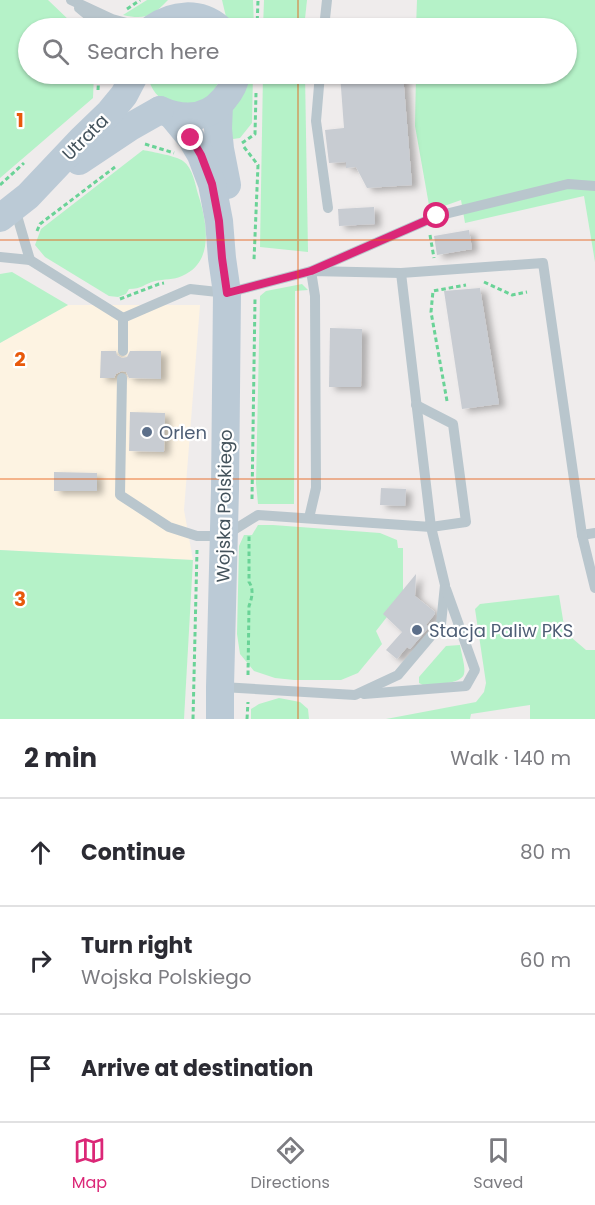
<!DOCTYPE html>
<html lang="en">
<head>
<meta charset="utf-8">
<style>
	body { margin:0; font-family:Poppins,sans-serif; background:#f2f2f3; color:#2b2b33 }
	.stop { position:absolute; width:18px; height:18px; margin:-14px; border:4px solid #db2777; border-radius:50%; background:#fff }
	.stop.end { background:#db2777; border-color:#fff; box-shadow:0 2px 6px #0008 }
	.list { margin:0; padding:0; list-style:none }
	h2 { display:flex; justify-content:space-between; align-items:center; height:78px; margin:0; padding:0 24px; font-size:26px }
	h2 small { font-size:20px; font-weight:400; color:#7c7c81 }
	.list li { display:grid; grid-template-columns:39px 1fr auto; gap:18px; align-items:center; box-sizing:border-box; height:108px; padding:0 24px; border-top:2px solid #e1e1e2 }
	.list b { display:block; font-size:22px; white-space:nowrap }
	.list p { margin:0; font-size:20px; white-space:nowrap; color:#7c7c81 }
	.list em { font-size:20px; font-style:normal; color:#7c7c81 }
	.icon { flex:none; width:33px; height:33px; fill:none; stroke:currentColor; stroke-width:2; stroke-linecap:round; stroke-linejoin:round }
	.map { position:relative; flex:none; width:595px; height:719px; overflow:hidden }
	.search { position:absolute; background:#fff; box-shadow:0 2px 4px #0004; left:18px; right:18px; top:18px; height:66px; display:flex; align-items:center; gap:15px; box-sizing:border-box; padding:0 21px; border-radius:33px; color:#7c7c81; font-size:22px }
	.sheet { height:402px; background:#fff }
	nav { display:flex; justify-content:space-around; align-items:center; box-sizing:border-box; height:84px; border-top:2px solid #e1e1e2; background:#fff; font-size:16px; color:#7c7c81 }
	nav a { display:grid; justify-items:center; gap:3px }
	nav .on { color:#db2777 }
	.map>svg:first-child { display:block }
</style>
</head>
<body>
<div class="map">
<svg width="595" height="719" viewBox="0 0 595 719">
	<defs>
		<filter id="shadow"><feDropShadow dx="6" dy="3.5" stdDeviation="3" flood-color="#0004"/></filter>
	</defs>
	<rect width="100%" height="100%" fill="#efecec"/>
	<path fill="#fdf3e2" d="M68,305H200L184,510L193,560L0,550V343Z"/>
	<g fill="#b5f2c8">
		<path d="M0,0H48L71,22L86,28H28V74H94L93,98L0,178Z"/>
		<path d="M147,0H168C153,16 145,20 123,15Z"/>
		<path d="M222,0H253L254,28H234L227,21Z"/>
		<path d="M264,0H307L304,28H263Z"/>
		<path d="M417,0H595V262L584,196L465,223L461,200L430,211L415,126L416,74H566V28H416Z"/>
		<path d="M147,74H221C218,88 206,105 189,105C185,105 179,103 175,103C172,102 168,102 165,101C155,96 149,84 147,74Z"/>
		<path d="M247,74H253L252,123L240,138L226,140L227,119Z"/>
		<path d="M263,74H305L308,252L260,247Z"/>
		<path d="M143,150C152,152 177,156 183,161C193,168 195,184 198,194C207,222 215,262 182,276C174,280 164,279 155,281C144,284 142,289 129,289L126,294L118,297L109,296L45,257L35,245L41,229Z"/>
		<path d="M12,272L68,305L0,343V274Z"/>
		<path d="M302,284L308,290L295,291L294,504H258L256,483L260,296L266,291Z"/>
		<path d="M258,525H273L380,533L397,540L398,548H403V593L404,595L376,631L382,644L358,673L341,680H294L275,678L254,671L240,654L237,634L239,546L244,535H252Z"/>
		<path d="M0,550L193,560L184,719H0Z"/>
		<path d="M559,595L565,632L586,650H595V719H530V705L471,714L470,719H386L476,702L484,692L486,683L475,609L480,604Z"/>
		<path d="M460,645C461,652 466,668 464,674C461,685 432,684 423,685L419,683V677L446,646Z"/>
		<path d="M279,698L300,702L308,709L309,719H251V709L259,704Z"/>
	</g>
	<g fill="#c8ccd2" filter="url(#shadow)">
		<path d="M340,74H403L412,185L367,188L356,167L346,168V162L329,163L325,130L344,128Z"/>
		<path d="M374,207L375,224L339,226L338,209Z"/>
		<path d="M469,230L472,249L437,255L434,236Z"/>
		<path d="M480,288L499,404L462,409L444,291Z"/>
		<path d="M330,328L362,329L361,387H329Z"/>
		<path d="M101,351H116L117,355L122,358L127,357L130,351H161V379L129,378L126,372L122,371L116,374L114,378H100Z"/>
		<path d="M130,412L165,413L164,452L129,451Z"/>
		<path d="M54,472L97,473V491H54Z"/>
		<path d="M381,488L406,489L405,506L380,505Z"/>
		<path d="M416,574L415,596L435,612L434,615L426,625L429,627L410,649L407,647L397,659L386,650L402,632L383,614Z"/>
	</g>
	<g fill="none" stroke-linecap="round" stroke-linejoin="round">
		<g stroke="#6ad397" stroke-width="3" stroke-dasharray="4.5 3" stroke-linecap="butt">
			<path d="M127,9L140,0"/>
			<path d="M257,28L258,0"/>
			<path d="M98,90L99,74"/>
			<path d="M242,143L255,134L256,93"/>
			<path d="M145,144L174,153"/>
			<path d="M244,147L258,165L254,260"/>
			<path d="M0,185L24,163"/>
			<path d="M37,231L40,224L115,167"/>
			<path d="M430,235L434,258"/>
			<path d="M484,282L512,295L527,292"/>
			<path d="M120,299L159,284L164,283"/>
			<path d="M447,401L431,312L433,291L466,285"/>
			<path d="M252,499L255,299"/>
			<path d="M248,675L249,606C252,598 254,589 249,582V536"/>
			<path d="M193,719L197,550"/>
			<path d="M247,719L248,702"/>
		</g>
		<g stroke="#b9c6cd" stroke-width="10">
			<path d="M71,0L112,19L145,28"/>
			<path d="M79,8L103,28"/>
			<path d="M324,28L327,0"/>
			<path d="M320,74L316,121L328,208"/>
			<path d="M0,257L30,260L15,209"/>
			<path d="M30,260L123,318V351"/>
			<path d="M123,318L190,289L227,293L311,271L401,273L543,263L582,535L595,533"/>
			<path d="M122,378L120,495L169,527L197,536H224L258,515L431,527L401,273"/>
			<path d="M309,518L316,488L315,296L311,271L437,216L568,184L595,186"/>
			<path d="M582,535L595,588"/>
			<path d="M222,687L355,695L398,675L441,624L445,585L431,527L466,522L453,424L416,405"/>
			<path d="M364,694L466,686L475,670L446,589"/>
		</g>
		<g stroke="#bbcad6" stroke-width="28">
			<path d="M153,28C173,14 199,11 219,28"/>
			<path d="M219,105L218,129L220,149L227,185"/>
			<path d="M160,110C183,120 207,120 224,99C230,92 235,83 236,74"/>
			<path d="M172,115L191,138L201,155L212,184L219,221L222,258L227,293L225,489L220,687V719"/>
			<path d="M79,161L130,127L160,110"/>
			<path d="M0,218L28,196L81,140L110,112L124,95L135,74"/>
		</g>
	</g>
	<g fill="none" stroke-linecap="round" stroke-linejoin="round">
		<path stroke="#db2777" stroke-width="8" d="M191,138L201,155L212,184L219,221L222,258L227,293L311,271L437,216"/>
	</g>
	<path fill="none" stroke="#e8590c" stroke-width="1.5" stroke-opacity="0.55" d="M298,0V28M298,74V719M0,240H595M0,479H595"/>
	<g fill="#5c6f8a" stroke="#fff" stroke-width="2">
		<circle cx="147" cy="432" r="6"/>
		<circle cx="417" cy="630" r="6"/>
	</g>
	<g text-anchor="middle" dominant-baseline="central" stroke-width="4.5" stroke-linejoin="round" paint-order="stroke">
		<g font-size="18" fill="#43525b" stroke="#fff">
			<text transform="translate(85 137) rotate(-45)">Utrata</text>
			<text transform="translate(224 506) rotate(-89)">Wojska Polskiego</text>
		</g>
		<g font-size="18" fill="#4e5e75" stroke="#fff" text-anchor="start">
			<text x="159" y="432">Orlen</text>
			<text x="429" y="630">Stacja Paliw PKS</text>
		</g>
	</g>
	<g font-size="20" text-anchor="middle" font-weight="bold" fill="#e8590c" stroke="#fff" stroke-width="4.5" stroke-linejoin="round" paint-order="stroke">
		<text x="20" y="127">1</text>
		<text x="20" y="366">2</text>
		<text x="20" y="606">3</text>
	</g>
</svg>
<div class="stop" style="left:437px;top:216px"></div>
<div class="stop end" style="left:191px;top:138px"></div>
<div class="search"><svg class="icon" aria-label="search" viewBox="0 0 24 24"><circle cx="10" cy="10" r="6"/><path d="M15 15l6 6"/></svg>Search here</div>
</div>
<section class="sheet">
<h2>2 min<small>Walk · 140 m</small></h2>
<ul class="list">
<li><svg class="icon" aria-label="ahead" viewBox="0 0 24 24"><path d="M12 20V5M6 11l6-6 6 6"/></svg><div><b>Continue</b></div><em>80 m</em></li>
<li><svg class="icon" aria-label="right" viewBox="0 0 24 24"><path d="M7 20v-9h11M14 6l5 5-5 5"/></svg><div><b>Turn right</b><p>Wojska Polskiego</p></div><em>60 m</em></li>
<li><svg class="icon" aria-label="arrive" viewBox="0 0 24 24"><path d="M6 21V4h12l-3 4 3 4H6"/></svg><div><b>Arrive at destination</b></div></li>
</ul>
</section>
<nav>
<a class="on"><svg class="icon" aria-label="map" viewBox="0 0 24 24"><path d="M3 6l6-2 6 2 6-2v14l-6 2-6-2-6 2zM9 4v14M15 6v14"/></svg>Map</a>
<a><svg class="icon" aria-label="directions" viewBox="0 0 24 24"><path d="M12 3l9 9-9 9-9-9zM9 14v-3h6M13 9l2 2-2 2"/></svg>Directions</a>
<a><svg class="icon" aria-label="saved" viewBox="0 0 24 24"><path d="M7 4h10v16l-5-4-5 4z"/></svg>Saved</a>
</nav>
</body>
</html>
